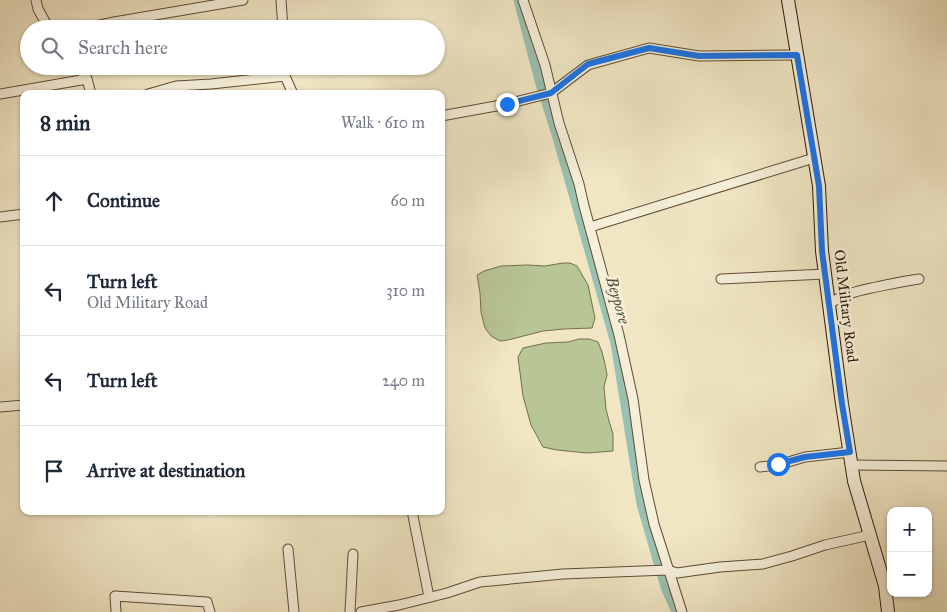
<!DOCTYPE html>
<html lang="en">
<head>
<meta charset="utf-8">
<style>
	body { margin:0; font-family:"IM FELL Great Primer",serif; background:#f2f2f3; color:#1f2937 }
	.controls { position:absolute; right:15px; bottom:15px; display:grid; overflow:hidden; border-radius:10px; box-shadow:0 1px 4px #0004 }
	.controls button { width:45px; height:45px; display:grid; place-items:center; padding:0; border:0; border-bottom:1px solid #e0e1e3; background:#fff; color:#1f2937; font:25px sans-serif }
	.stop { position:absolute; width:15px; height:15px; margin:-11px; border:4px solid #1a73e8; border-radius:50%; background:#fff }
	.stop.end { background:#1a73e8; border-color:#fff; box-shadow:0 1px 5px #0008 }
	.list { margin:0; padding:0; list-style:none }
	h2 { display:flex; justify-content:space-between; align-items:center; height:65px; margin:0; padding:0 20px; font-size:21px }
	h2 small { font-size:16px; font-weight:400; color:#747a83 }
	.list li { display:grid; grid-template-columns:32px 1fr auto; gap:15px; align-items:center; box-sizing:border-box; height:90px; padding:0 20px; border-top:1px solid #e0e1e3 }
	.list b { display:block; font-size:19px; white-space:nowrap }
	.list p { margin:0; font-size:16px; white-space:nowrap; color:#747a83 }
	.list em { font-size:16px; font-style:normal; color:#747a83 }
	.icon { flex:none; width:28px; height:28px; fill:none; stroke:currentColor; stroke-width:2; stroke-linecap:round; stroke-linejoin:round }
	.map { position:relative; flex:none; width:947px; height:612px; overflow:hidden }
	.search { position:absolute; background:#fff; box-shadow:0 1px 4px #0004; left:20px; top:20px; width:425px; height:55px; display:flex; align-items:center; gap:12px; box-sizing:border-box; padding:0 18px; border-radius:28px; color:#747a83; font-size:19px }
	.panel { position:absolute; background:#fff; box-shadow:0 1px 4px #0004; left:20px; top:90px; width:425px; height:425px; border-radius:10px }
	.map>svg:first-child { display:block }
</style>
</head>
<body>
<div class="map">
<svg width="947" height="612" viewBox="0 0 947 612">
	<rect width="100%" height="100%" fill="#f0e6c4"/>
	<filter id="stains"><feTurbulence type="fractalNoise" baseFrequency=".004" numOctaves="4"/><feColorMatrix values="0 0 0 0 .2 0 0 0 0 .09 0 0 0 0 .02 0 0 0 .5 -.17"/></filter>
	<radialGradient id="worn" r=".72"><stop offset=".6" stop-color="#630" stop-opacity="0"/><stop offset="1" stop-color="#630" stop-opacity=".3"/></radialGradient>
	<g fill="#b8c595" stroke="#746e4d">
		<path d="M563,263H570L577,266L588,285L595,318L592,328L564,329L543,331L508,340L500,341L491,336L485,328L481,312L480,293L477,275L484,271L501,266L527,265L545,266Z"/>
		<path d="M579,339H589L598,342L602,352L605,364L607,375L604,387L606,409L609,421L613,434V451L587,453L557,450L543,447L531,425L523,396L518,357L523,348L546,343L568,342Z"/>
	</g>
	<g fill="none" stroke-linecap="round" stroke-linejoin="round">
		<path stroke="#9ac0b1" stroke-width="9" d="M518,0L540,84L558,141L615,343L641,504L665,587L676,612"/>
		<defs>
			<g id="street">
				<path d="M36,0L38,9L49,29"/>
				<path d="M281,0L283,29"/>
				<path d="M523,0L545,65L559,123L579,184L584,206L619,335L633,399L644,480L654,524L682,612"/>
				<path d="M81,29L114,22L243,0"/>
				<path d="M77,66L87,79"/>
				<path d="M284,66L285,76L293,94"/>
				<path d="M0,94L87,79L91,94"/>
				<path d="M148,94L176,86L211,84L285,76"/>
				<path d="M441,116L507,104L551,93L588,65L649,48L699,56L797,55"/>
				<path d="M0,217L24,214"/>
				<path d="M590,227L814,158"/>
				<path d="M721,279L825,274"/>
				<path d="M829,304C845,293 858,291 876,287C891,284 904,281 919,279"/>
				<path d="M0,407L24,405"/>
				<path d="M852,465L947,466"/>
				<path d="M760,467L778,465L805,457L850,452"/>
				<path d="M412,511L429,597"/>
				<path d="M288,549L294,612"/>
				<path d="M116,612L115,596L207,602L210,612"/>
				<path d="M350,612L353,554"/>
				<path d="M361,612L399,605L447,593L480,582L563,574L668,570L677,573L720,567L763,564L792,556L825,545L870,535"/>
			</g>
			<path id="secondary" d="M788,0L819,186L822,251L842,404L854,481L885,586L888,612"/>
		</defs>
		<use href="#street" stroke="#5f4c35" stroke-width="11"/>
		<use href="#secondary" stroke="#2f1805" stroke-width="14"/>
		<use href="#street" stroke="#f5efd9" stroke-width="9"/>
		<use href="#secondary" stroke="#f5efd9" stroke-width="12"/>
	</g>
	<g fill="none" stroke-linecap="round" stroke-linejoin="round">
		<path stroke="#1a73e8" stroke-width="6" d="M507,104L551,93L588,64L649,48L699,56L797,55L819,186L822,251L842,404L850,452L805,457L778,464"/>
	</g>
	<g text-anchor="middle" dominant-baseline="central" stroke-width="5" stroke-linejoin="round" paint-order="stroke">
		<g font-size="15" fill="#2f1805" stroke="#f5efd9">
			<text transform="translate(846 306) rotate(83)">Old Military Road</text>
		</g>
		<g font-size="16" font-style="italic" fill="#545341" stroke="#f5efd9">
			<text transform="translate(618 300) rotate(74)">Beypore</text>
		</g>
	</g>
	<rect width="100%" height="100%" filter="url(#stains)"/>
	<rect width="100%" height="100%" fill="url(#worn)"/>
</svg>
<div class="controls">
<button>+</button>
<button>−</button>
</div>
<div class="stop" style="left:778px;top:464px"></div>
<div class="stop end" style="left:507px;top:104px"></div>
<div class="search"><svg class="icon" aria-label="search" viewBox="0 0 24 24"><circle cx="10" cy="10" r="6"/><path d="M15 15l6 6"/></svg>Search here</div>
<section class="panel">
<h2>8 min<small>Walk · 610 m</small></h2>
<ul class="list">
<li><svg class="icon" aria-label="ahead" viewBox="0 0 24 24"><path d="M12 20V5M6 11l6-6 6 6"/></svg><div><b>Continue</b></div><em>60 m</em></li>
<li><svg class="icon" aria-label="left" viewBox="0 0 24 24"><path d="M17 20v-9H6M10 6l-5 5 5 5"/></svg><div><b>Turn left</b><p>Old Military Road</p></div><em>310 m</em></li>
<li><svg class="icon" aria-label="left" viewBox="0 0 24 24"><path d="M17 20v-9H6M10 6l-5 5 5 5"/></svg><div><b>Turn left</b></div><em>240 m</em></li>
<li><svg class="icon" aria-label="arrive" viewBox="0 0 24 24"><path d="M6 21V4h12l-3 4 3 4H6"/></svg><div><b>Arrive at destination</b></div></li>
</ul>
</section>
</div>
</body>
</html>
